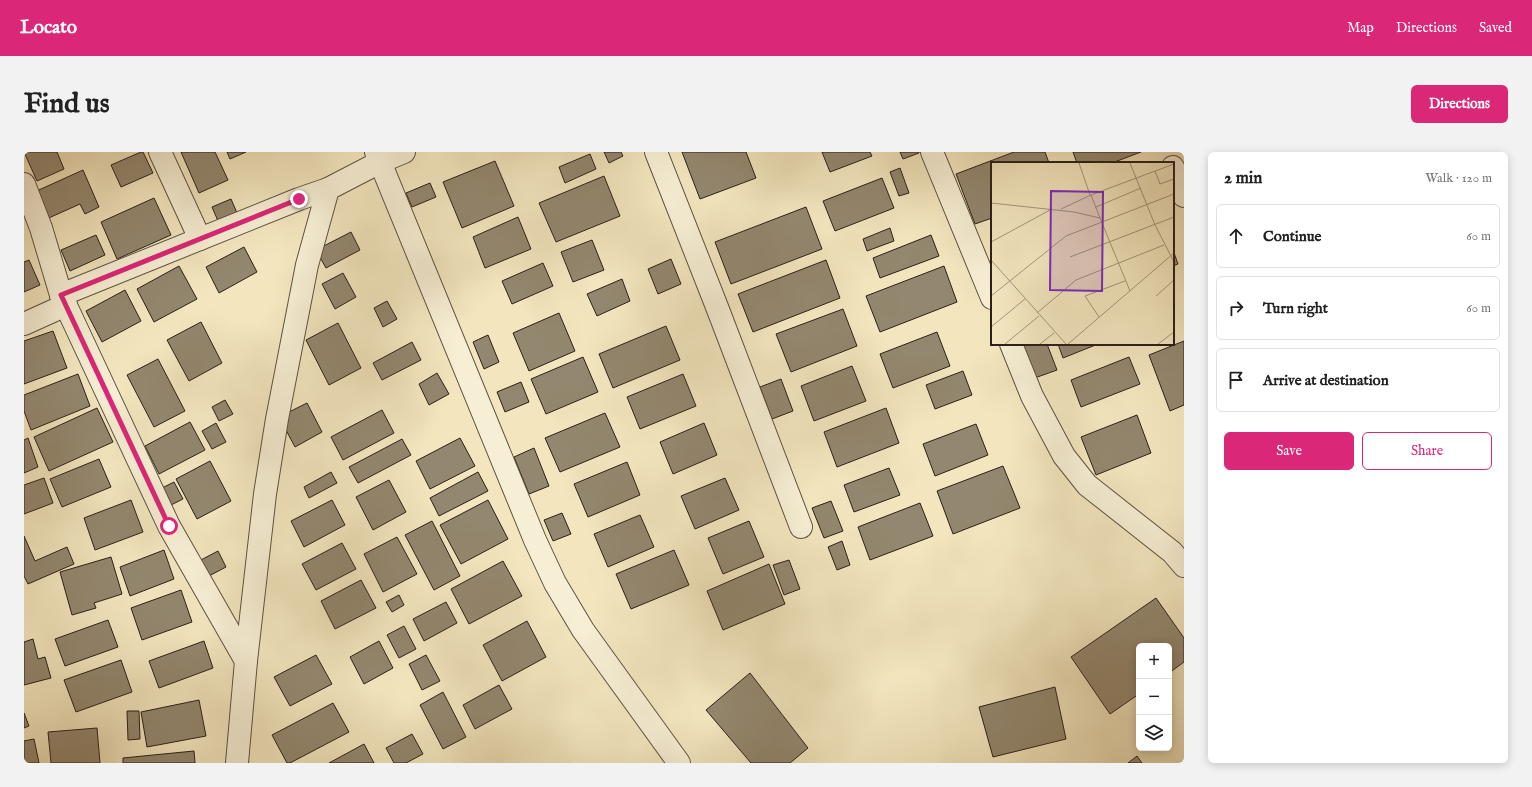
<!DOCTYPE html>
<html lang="en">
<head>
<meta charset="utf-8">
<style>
	body { margin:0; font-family:"IM FELL English",serif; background:#f2f2f2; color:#222 }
	.controls { position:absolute; right:12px; bottom:12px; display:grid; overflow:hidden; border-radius:6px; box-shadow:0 2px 10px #0003 }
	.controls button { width:36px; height:36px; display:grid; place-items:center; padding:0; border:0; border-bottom:1px solid #e0e0e0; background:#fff; color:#222; font:20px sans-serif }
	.stop { position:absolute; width:12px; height:12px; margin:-9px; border:3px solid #db2777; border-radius:50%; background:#fff }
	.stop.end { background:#db2777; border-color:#fff; box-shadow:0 1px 4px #0008 }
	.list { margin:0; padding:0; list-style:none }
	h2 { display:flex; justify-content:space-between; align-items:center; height:52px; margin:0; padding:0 16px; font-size:17px }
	h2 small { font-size:13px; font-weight:400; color:#767676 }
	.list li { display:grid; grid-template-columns:26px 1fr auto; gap:12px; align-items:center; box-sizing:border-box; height:64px; margin:0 8px 8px; padding:0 8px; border:1px solid #e0e0e0; border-radius:6px }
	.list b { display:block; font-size:15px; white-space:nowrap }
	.list em { font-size:13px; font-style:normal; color:#767676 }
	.actions { display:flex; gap:8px; padding:12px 16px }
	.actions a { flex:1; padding:9px 0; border:1px solid #db2777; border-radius:6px; text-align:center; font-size:14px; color:#db2777 }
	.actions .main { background:#db2777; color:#fff }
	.icon { flex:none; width:22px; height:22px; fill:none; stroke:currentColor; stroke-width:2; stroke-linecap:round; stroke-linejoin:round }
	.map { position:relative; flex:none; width:1160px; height:611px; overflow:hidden; border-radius:6px }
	header { display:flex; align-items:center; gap:24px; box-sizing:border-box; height:56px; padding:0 20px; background:#db2777; color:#fff }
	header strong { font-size:19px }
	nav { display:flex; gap:22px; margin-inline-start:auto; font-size:14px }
	.intro { display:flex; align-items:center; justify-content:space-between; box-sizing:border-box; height:96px; padding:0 24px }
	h1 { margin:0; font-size:28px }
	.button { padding:10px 18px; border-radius:6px; background:#db2777; color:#fff; font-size:14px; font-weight:700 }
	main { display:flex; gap:24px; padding:0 24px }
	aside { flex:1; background:#fff; border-radius:6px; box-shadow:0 2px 10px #0003 }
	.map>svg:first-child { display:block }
</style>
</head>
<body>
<header>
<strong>Locato</strong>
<nav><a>Map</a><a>Directions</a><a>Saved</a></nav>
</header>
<div class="intro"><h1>Find us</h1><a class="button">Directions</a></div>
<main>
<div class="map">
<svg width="1160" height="611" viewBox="0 0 1160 611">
	<rect width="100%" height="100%" fill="#f3e6bf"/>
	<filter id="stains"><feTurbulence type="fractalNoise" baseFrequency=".005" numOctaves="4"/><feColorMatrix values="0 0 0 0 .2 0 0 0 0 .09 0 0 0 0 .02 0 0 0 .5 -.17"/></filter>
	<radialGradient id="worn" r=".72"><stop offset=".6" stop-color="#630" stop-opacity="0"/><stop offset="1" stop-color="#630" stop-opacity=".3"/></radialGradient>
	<g fill="#93876f" stroke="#2b2019">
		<path d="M0,0H33L40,17L13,29Z"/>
		<path d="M117,0H119L129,21L97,35L87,13Z"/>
		<path d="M157,0H191L204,28L175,41Z"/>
		<path d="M203,0H222L206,7Z"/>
		<path d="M580,0H597L599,4L585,11Z"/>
		<path d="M658,0H722L732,26L676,47Z"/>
		<path d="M798,0H846L848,4L806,20Z"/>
		<path d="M876,0H895V1L879,7Z"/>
		<path d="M990,0H1021L1025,11H968V66L951,72L932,22Z"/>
		<path d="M1049,0H1117L1088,11H1053Z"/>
		<path d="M566,2L572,17L541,31L535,15Z"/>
		<path d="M471,9L490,54L438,76L419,30Z"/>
		<path d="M876,16L885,41L875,44L866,20Z"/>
		<path d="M59,18L75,55L61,62L56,52L18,69L6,42Z"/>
		<path d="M580,24L596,64L532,90L515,51Z"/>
		<path d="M858,26L870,56L811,79L799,49Z"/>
		<path d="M406,31L412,45L388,55L382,41Z"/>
		<path d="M130,46L147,83L93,107L77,70Z"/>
		<path d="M207,47L213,61L194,69L188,55Z"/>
		<path d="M782,55L798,97L707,132L691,90Z"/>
		<path d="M494,65L507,97L461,116L449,85Z"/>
		<path d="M866,76L870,89L843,99L839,87Z"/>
		<path d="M327,80L336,98L302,116L292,98Z"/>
		<path d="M72,83L81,103L46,119L37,98Z"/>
		<path d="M907,83L915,104L856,126L849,106Z"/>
		<path d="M568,88L580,118L549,130L537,100Z"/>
		<path d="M220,95L233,120L195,141L182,115Z"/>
		<path d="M1149,98L1154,112L1149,114Z"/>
		<path d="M647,107L657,132L634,142L624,117Z"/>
		<path d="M5,108L16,133L0,140V110Z"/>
		<path d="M802,108L816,146L729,180L714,142Z"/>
		<path d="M519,111L529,134L488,152L478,129Z"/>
		<path d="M155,114L173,147L130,170L113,137Z"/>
		<path d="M920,114L933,150L856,180L842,144Z"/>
		<path d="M319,121L332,145L311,157L298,132Z"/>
		<path d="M598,127L606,149L573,164L563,142Z"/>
		<path d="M101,138L117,169L78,190L62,159Z"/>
		<path d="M363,149L373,167L359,175L350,156Z"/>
		<path d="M819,157L833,194L767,220L752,182Z"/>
		<path d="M535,161L551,199L505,219L489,181Z"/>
		<path d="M177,170L198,211L165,229L143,188Z"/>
		<path d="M314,171L337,216L305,233L282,188Z"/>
		<path d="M642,174L656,208L589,236L575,202Z"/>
		<path d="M29,179L43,216L0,232V189Z"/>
		<path d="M913,180L926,214L869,236L856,202Z"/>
		<path d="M464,183L475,210L460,217L449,190Z"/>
		<path d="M1160,189V253L1146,259L1125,203Z"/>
		<path d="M388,190L397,208L358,228L349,211Z"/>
		<path d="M995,192H1023L1033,218L1008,227Z"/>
		<path d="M1034,192H1074L1039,206Z"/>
		<path d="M559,205L574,240L522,262L507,227Z"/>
		<path d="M1105,205L1116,232L1057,255L1047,228Z"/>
		<path d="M134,207L161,259L130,275L103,223Z"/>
		<path d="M828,214L842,249L790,269L777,234Z"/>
		<path d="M939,219L948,243L911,257L902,233Z"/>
		<path d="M413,221L425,242L405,253L395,232Z"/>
		<path d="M54,222L66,254L7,278L0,259V243Z"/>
		<path d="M659,222L672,254L616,277L603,245Z"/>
		<path d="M757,227L769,259L748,267L736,235Z"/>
		<path d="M497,230L505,250L481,260L473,240Z"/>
		<path d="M201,248L209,262L195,269L188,255Z"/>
		<path d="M283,251L298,280L271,295L255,265Z"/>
		<path d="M73,256L89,290L25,319L10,285Z"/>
		<path d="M862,256L875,291L813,315L800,280Z"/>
		<path d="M358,258L370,281L319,308L307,285Z"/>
		<path d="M581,261L596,295L536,320L521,286Z"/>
		<path d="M1113,263L1127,301L1072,323L1057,285Z"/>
		<path d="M166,270L181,298L135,322L121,294Z"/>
		<path d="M192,271L202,290L188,297L178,279Z"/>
		<path d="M680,271L693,303L649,322L636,290Z"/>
		<path d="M952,272L964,303L911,324L899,292Z"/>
		<path d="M4,286L14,315L0,321V288Z"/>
		<path d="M436,286L451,314L406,337L392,309Z"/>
		<path d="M378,287L387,303L334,331L325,315Z"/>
		<path d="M510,296L525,334L505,342L490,305Z"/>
		<path d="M75,307L87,335L38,355L26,327Z"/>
		<path d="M186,309L207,349L173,367L152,327Z"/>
		<path d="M603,310L616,343L564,365L550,332Z"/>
		<path d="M979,314L996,356L929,382L913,339Z"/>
		<path d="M865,316L876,343L830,360L820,333Z"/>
		<path d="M307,320L313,331L285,346L280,335Z"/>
		<path d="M454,320L464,339L415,364L406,346Z"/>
		<path d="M20,326L29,351L0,362V333Z"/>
		<path d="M701,326L715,358L671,377L657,344Z"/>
		<path d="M365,328L382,360L349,378L332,345Z"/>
		<path d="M150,330L159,347L143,355L134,338Z"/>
		<path d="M107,348L119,380L71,398L60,366Z"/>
		<path d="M308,348L321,373L280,395L267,369Z"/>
		<path d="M464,348L484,387L437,412L416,373Z"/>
		<path d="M807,349L819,379L800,386L788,356Z"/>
		<path d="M896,351L909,384L846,408L834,375Z"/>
		<path d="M538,361L547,382L529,389L520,368Z"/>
		<path d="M616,363L630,395L584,415L570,382Z"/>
		<path d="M408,369L436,424L410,438L381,383Z"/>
		<path d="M725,369L740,405L699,422L684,386Z"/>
		<path d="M0,384L11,409L43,395L50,412L4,432L0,424Z"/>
		<path d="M373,385L393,422L359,440L340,402Z"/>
		<path d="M818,389L826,413L813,418L804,395Z"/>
		<path d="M318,391L332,417L292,438L278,412Z"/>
		<path d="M140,398L150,427L106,444L96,415Z"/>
		<path d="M650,398L665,433L607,457L592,422Z"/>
		<path d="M194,399L202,415L183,425L175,409Z"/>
		<path d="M87,405L98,442L70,451L72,456L48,463L36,420Z"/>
		<path d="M765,408L776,437L760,443L749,413Z"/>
		<path d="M479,409L498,444L445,472L427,437Z"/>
		<path d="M745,412L761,452L699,478L683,439Z"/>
		<path d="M337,428L352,456L311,477L297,449Z"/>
		<path d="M157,438L168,470L118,488L107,456Z"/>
		<path d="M375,443L380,453L368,460L362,450Z"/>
		<path d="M1132,446L1160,486V510L1145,521V494H1115V542L1086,562L1047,505Z"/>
		<path d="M422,450L433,471L400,489L389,467Z"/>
		<path d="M84,468L94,495L41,514L31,487Z"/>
		<path d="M503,469L522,505L478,529L459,493Z"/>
		<path d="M380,474L392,497L375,506L363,483Z"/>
		<path d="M9,487L14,507L21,505L27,526L0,533V490Z"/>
		<path d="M180,489L189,516L135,536L125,509Z"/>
		<path d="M355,489L369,516L340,532L326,505Z"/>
		<path d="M292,503L308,532L266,554L250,525Z"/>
		<path d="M402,503L416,529L398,538L385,512Z"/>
		<path d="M97,508L108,540L52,560L40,528Z"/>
		<path d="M726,521L784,596L766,611H727L682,558Z"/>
		<path d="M475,533L488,557L451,577L439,553Z"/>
		<path d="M1031,535L1042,587L969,605L955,555Z"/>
		<path d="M419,540L442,585L419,597L396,553Z"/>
		<path d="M175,548L182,584L123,595L117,560Z"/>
		<path d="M309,551L325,580L266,611H263L248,583Z"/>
		<path d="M103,559H115L116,587L104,588Z"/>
		<path d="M0,561L5,574L0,576Z"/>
		<path d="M73,576L76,611H27L24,580Z"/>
		<path d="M388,582L399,602L382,611H370L362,596Z"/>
		<path d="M10,587L15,611H0V589Z"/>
		<path d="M340,592L350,611H305Z"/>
		<path d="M170,599L171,611H99V606Z"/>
		<path d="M1113,604L1118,611H1104Z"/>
	</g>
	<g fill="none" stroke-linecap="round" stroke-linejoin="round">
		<defs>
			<g id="minor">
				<path d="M136,0L176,87"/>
				<path d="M352,0L511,388L531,431L559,478L655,611"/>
				<path d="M632,0L693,155L777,375"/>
				<path d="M908,0L968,146"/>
				<path d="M1149,15L1160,44"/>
				<path d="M0,32L17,76L37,143L145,374L222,509"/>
				<path d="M37,143L275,47L304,37"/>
				<path d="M0,172L42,153"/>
				<path d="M987,192L1008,244L1040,304L1063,333L1148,400L1160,414"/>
				<path d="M213,611L222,509L241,342L253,267L283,113L304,37L356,10L380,0"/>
			</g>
		</defs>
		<use href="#minor" stroke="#5d5242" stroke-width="24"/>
		<use href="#minor" stroke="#f7efd5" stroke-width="22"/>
	</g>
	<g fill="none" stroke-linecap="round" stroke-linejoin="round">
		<path stroke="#db2777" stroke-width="5" d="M145,374L37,143L275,47"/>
	</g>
	<g transform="translate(967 10)">
		<rect width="183" height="183" fill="#f3e6bf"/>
		<path fill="none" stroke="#a3977d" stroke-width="1" d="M88,1L99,33M139,1L164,63L183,100M164,9L169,22L183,17M100,33L109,56M0,41L83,50L109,56L139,129M105,45L150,26M70,47L100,33L183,2M0,80L59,48M79,95L183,55M0,98L75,182M0,134L75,74L183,32M165,134L183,118M46,151L85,118L173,83M108,155L94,134L134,119M0,165L34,137M14,182L48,154M49,182L63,171M77,182L183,91M167,182L183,170"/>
		<path fill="#7b2cbf" fill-opacity="0.15" stroke="#7b2cbf" stroke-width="2" d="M60,29L112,30L111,129L59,128Z"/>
		<rect width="183" height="183" fill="none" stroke="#2b2019" stroke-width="2"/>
	</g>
	<rect width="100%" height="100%" filter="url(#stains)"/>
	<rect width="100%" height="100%" fill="url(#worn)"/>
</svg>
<div class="controls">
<button>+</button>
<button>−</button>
<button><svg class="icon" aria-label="layers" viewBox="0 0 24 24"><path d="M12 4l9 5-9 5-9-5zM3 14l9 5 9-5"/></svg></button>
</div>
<div class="stop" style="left:145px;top:374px"></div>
<div class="stop end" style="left:275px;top:47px"></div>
</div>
<aside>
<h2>2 min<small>Walk · 120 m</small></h2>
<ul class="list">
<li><svg class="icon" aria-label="ahead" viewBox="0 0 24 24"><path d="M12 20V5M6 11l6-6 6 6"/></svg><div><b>Continue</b></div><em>60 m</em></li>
<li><svg class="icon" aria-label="right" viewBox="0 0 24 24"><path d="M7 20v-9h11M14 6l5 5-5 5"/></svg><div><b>Turn right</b></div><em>60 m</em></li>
<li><svg class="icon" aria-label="arrive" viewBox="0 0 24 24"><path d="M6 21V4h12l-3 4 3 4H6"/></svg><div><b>Arrive at destination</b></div></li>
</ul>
<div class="actions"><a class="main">Save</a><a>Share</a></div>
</aside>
</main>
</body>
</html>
